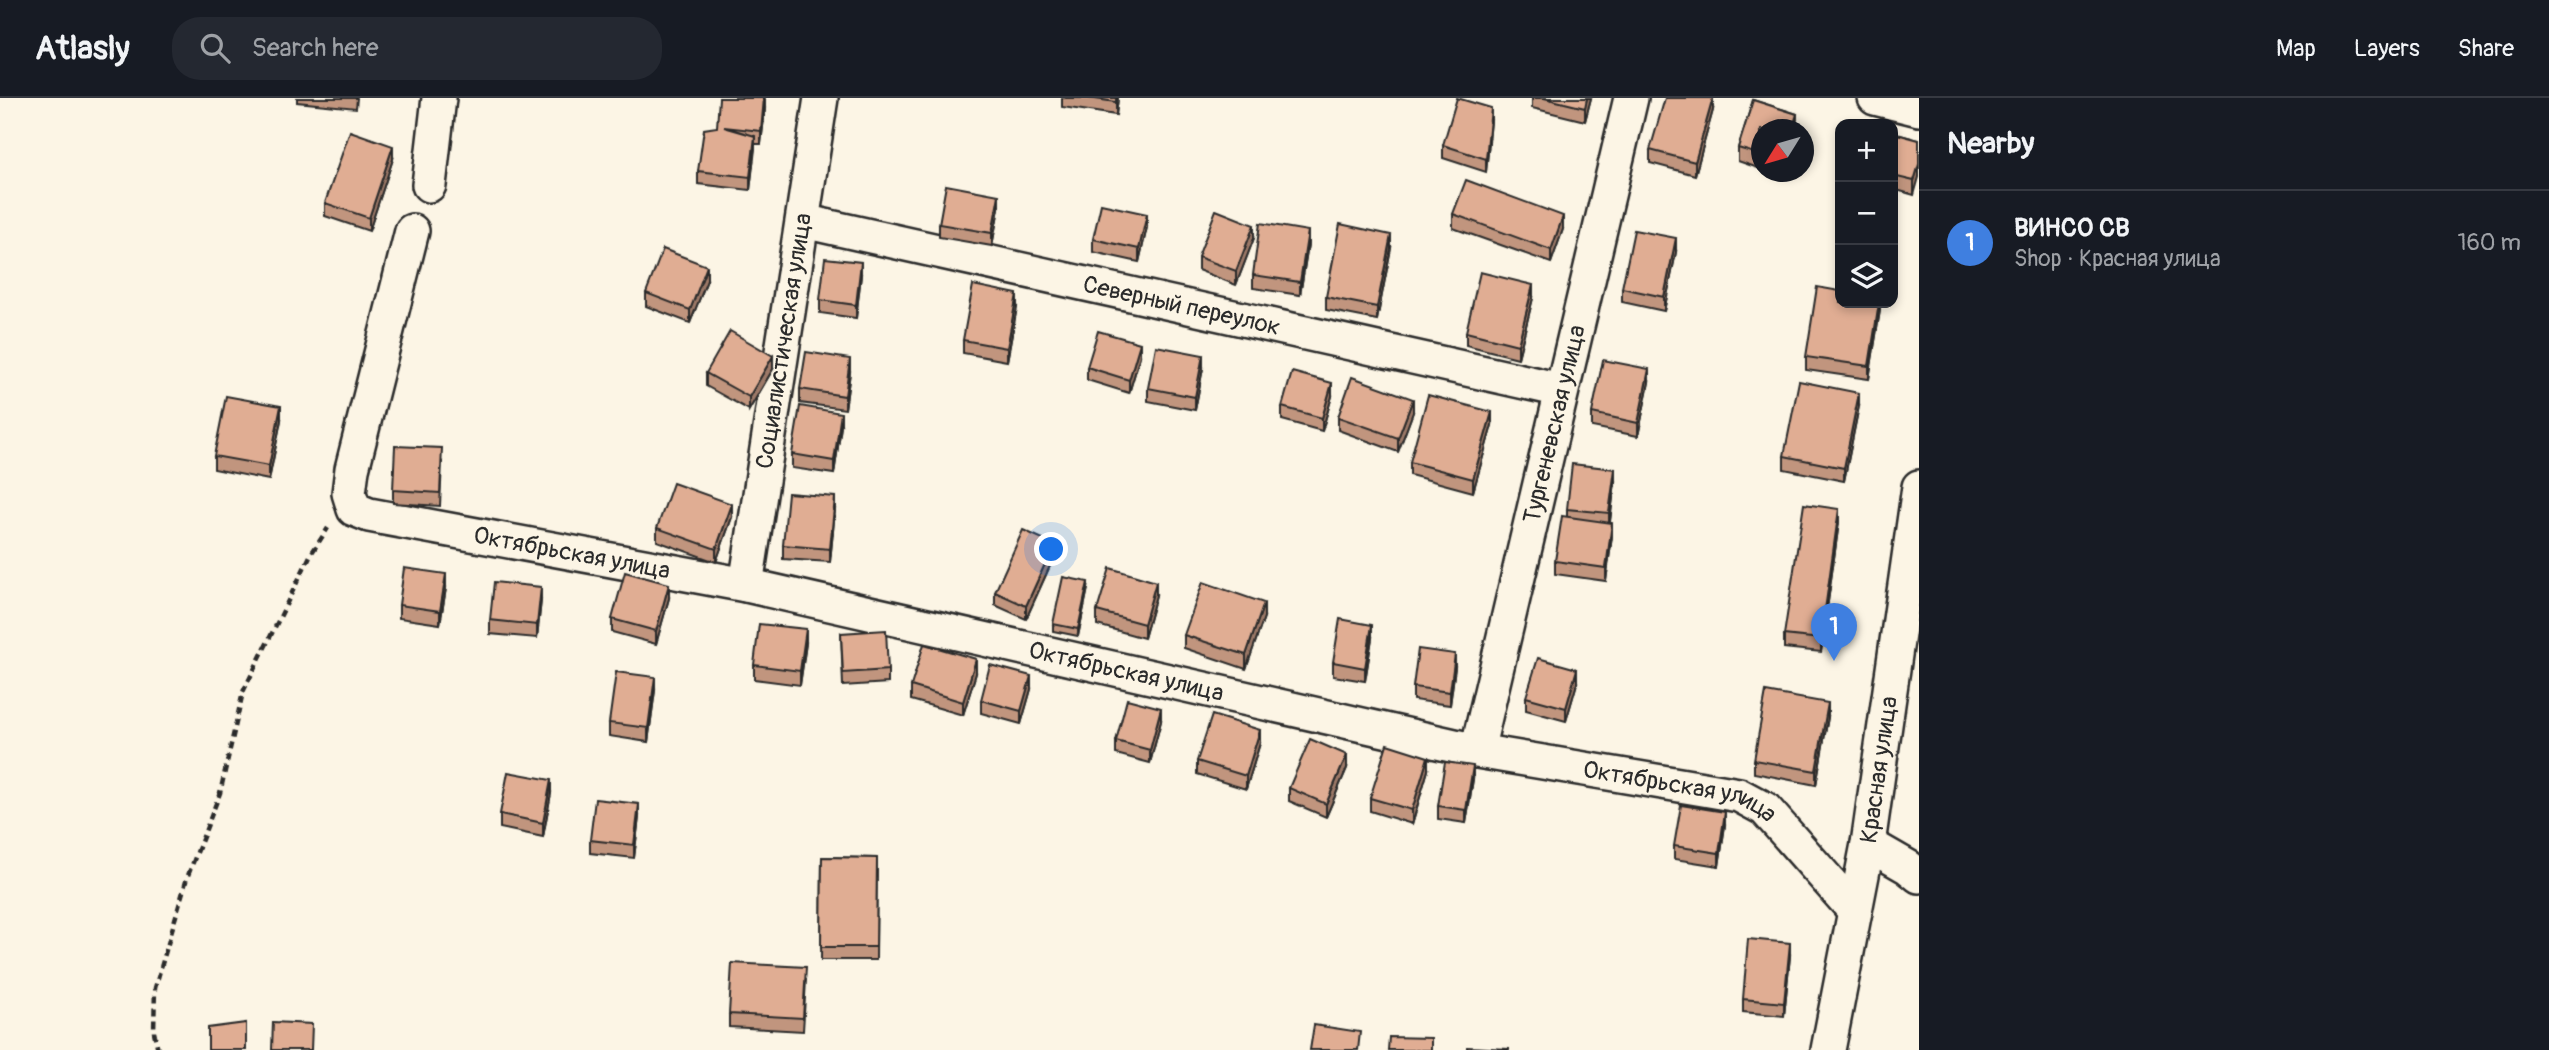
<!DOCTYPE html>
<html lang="en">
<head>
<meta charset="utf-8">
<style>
	body { margin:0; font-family:Pangolin,sans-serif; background:#242831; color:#f1f3f6 }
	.controls { position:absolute; right:21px; top:21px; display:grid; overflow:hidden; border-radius:14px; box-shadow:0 4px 10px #0003 }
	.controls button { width:63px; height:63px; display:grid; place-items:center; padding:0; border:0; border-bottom:2px solid #363941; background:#171b24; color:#f1f3f6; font:35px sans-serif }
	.compass { position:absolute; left:1751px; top:21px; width:63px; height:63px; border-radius:50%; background:#171b24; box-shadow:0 4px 10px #0003; rotate:233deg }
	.you { position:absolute; left:1052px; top:452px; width:24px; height:24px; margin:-18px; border:5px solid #fff; border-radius:50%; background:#1a73e8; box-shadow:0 0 0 10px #1a73e833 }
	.badge { display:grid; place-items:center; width:46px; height:46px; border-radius:50%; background:#ea580c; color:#fff; font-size:23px; font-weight:700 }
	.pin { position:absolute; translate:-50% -58px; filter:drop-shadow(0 2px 4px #0008) }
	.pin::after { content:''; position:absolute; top:37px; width:24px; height:21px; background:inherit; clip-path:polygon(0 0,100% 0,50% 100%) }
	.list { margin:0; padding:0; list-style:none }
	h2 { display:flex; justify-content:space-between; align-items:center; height:91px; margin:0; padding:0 28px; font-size:30px }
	h2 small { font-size:23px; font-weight:400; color:#9ea1a6 }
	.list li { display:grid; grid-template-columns:46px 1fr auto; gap:21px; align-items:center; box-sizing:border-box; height:105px; padding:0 28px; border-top:2px solid #363941 }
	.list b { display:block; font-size:26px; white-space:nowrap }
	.list p { margin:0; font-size:23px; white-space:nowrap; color:#9ea1a6 }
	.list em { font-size:23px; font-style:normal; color:#9ea1a6 }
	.icon { flex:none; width:38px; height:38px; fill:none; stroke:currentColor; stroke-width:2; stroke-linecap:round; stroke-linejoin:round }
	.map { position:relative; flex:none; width:1919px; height:952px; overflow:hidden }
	header { display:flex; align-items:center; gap:42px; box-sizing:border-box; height:98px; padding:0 35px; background:#171b24; border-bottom:2px solid #363941 }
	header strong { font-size:33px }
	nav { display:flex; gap:38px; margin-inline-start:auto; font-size:24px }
	.search { width:490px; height:63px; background:#242831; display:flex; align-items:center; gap:18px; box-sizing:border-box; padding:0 24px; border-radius:28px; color:#9ea1a6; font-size:26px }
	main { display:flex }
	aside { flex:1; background:#171b24 }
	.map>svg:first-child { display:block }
</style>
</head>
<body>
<header>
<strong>Atlasly</strong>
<div class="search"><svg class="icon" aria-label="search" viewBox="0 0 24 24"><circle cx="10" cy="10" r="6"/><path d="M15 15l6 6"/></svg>Search here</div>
<nav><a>Map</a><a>Layers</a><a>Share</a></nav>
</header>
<main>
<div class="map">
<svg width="1919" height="952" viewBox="0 0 1919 952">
	<rect width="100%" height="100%" fill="#fcf5e5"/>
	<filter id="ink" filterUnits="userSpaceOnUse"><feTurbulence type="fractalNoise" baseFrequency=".0143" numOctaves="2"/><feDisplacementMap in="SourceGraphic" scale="14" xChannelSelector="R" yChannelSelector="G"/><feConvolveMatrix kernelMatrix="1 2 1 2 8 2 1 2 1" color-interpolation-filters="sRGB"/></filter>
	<g filter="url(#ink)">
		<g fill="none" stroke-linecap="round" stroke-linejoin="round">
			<defs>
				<g id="minor">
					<path d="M1875,0L1919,11"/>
					<path d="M429,87L439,0"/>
					<path id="s1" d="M803,123L1561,292"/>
					<path id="s2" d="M412,133L352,371L349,395L354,411L369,417L746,487L1477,653L1739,697L1765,711L1855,813"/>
					<path id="s3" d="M746,487L821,0"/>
					<path id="s4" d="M1477,653L1631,0"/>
					<path d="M1868,746L1908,769L1919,778"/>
					<path id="s5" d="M1828,952L1868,746L1919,389"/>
				</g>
			</defs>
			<use href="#minor" stroke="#2b2b2b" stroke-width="38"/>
			<path stroke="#2b2b2b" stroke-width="4.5" stroke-dasharray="7 5" stroke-linecap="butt" d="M158,952L154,934L155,890L187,780L220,695L243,594L311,456L328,430"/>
			<use href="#minor" stroke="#fcf5e5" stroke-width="33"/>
		</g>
		<g fill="#c1957e" stroke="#2b2b2b" stroke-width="2">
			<path d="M297,0H357L356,10L297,4Z"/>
			<path d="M1062,0H1118L1116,17L1062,9Z"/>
			<path d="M1532,0H1591L1585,23L1532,10Z"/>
			<path d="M1753,2L1797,16L1796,32H1761V71L1738,63V50Z"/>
			<path d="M765,11L761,46H755L750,92L698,86V73L717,29Z"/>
			<path d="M1713,12L1695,77L1650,65V52Z"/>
			<path d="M1491,23L1486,74L1443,60V47Z"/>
			<path d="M1893,35L1919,42L1914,97L1893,91Z"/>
			<path d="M393,61L369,133L325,118V105Z"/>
			<path d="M1770,74H1783L1781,77Z"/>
			<path d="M999,110L992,148L939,139V126Z"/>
			<path d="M1453,116L1563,131L1551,165L1453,130Z"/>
			<path d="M1147,129L1139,164L1093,154V141Z"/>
			<path d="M1254,140L1236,187L1198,172V159Z"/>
			<path d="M1308,146L1300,197L1253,190V177Z"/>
			<path d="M1391,150L1377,222L1326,212V199Z"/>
			<path d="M1676,154L1664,213L1622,204V190Z"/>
			<path d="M861,177L856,220L820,215V202Z"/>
			<path d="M707,182L690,225L646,208V195Z"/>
			<path d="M1533,200L1518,260L1466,247V234Z"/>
			<path d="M1880,205V212L1869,281L1806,272V259Z"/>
			<path d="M1017,209L1007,263L963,255V242Z"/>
			<path d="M1140,258L1129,295L1087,282V269Z"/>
			<path d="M1203,270L1195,312L1148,303V290Z"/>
			<path d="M773,271L749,312L706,288V275Z"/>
			<path d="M850,274L845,311L800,305V291Z"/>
			<path d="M1649,284L1638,338L1592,329V315Z"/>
			<path d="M1332,298L1322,333L1282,322V309Z"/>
			<path d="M1859,308L1844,383L1784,371V358Z"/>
			<path d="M1413,314L1398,354L1338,332V319Z"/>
			<path d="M281,322L269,382L214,371V358Z"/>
			<path d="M1492,327L1473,394L1410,377V364Z"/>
			<path d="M841,328L834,376L792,370V356Z"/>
			<path d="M442,364L440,408L393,405V392Z"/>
			<path d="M1615,384L1610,424L1612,438L1606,483L1555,476V463L1567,419V411Z"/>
			<path d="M835,412L830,464L783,461V447Z"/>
			<path d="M732,419L716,464L657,443V430Z"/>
			<path d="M1839,424L1821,554L1784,550V537Z"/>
			<path d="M1054,459L1026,521L995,507V494Z"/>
			<path d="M446,490L440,526L399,520V507Z"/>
			<path d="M1088,490L1078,538L1053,533V526Z"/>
			<path d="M1156,497L1144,540L1097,527V513Z"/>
			<path d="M669,500L656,546L612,534V521Z"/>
			<path d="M541,502L537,540L490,536V522Z"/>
			<path d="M1264,519L1246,571L1184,550V537Z"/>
			<path d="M841,535L888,572V585L843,588Z"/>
			<path d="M1372,540L1365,583L1333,578V564Z"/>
			<path d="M806,545L800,587L754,581V567Z"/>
			<path d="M1455,569L1450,607L1413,602V589Z"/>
			<path d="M976,575L963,617L911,602V588Z"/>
			<path d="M1577,585L1566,623L1526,612V599Z"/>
			<path d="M1031,591L1021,626L981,615V602Z"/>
			<path d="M655,592L648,644L609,638V625Z"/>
			<path d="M1828,619L1816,687L1754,675V662Z"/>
			<path d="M1161,623L1150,665L1116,656V643Z"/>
			<path d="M1260,645L1246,691L1197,676V663Z"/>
			<path d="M1347,670L1326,719L1289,703V690Z"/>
			<path d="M1428,672L1412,726L1370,713V700Z"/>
			<path d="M1473,681L1466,725L1438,721V708Z"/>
			<path d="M551,695L543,739L500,730V716Z"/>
			<path d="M639,719L634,760L590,755V742Z"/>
			<path d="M1725,727L1719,768L1674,761V748Z"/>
			<path d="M822,759L877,760L876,862H821Z"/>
			<path d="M1790,858L1784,918L1743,914V901Z"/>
			<path d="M806,882L803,933L729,929V916Z"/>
		</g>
		<g fill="#9d7967" stroke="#2b2b2b" stroke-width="2">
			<path d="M765,0V11L761,46V33Z"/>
			<path d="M1116,0H1118L1116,17Z"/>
			<path d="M1587,0H1591L1585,23V10Z"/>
			<path d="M1713,0V12L1695,77V64Z"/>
			<path d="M1491,10V23L1486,74V61Z"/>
			<path d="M1797,16L1796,32H1792Z"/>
			<path d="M755,38V51L750,92V79Z"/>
			<path d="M393,48V61L369,133V120Z"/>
			<path d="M1919,66V79L1914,97V83Z"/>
			<path d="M999,97V110L992,148V135Z"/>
			<path d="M1147,116V129L1139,164V151Z"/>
			<path d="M1563,118V131L1551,165V152Z"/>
			<path d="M1254,127V140L1236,187V173Z"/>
			<path d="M1308,133V146L1300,197V184Z"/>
			<path d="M1391,137V150L1377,222V209Z"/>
			<path d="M1676,140V154L1664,213V199Z"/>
			<path d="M861,164V177L856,220V207Z"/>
			<path d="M707,168V182L690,225V212Z"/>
			<path d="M1533,187V200L1518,260V247Z"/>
			<path d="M1017,196V209L1007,263V250Z"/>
			<path d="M1879,205H1880V212L1869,281V268Z"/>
			<path d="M1140,245V258L1129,295V282Z"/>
			<path d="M1203,257V270L1195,312V299Z"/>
			<path d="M773,258V271L749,312V299Z"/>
			<path d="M850,261V274L845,311V298Z"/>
			<path d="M1649,271V284L1638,338V325Z"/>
			<path d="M1332,285V298L1322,333V320Z"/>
			<path d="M1859,295V308L1844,383V370Z"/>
			<path d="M1413,301V314L1398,354V340Z"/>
			<path d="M281,308V322L269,382V368Z"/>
			<path d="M1492,314V327L1473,394V381Z"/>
			<path d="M841,315V328L834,376V363Z"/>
			<path d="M1615,371V384L1609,429V415Z"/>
			<path d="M835,399V412L830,464V451Z"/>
			<path d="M732,406V419L716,464V451Z"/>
			<path d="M1839,411V424L1821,554V541Z"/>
			<path d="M1612,425V438L1606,483V470Z"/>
			<path d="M1054,446V459L1026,521V508Z"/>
			<path d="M446,476V490L440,526V513Z"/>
			<path d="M1088,484V490L1078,538V531Z"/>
			<path d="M1156,484V497L1144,540V526Z"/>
			<path d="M669,486V500L656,546V533Z"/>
			<path d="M541,489V502L537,540V527Z"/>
			<path d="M1264,505V519L1246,571V557Z"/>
			<path d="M1372,527V540L1365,583V570Z"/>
			<path d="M806,531V545L800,587V573Z"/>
			<path d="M1455,556V569L1450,607V594Z"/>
			<path d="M976,561V575L963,617V604Z"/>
			<path d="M1577,571V585L1566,623V610Z"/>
			<path d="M1031,578V591L1021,626V613Z"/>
			<path d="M655,579V592L648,644V630Z"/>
			<path d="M1828,605V619L1816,687V673Z"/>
			<path d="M1161,610V623L1150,665V652Z"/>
			<path d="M1260,632V645L1246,691V678Z"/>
			<path d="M1347,657V670L1326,719V706Z"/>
			<path d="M1428,659V672L1412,726V712Z"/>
			<path d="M1473,668V681L1466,725V712Z"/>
			<path d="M551,682V695L543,739V725Z"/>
			<path d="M639,706V719L634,760V747Z"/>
			<path d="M1725,714V727L1719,768V755Z"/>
			<path d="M1790,845V858L1784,918V905Z"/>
		</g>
		<g fill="#e0ad93" stroke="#2b2b2b" stroke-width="2">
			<path d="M719,0H764L761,33L724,29L755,38L750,79L698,73L704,31L717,29Z"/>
			<path d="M1088,0H1116V4Z"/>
			<path d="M1457,0L1491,10L1486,61L1443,47Z"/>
			<path d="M1544,0H1587L1585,10Z"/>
			<path d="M1665,0H1713L1695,64L1650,52Z"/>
			<path d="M1753,2L1797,16L1792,32H1761V57L1738,50Z"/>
			<path d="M350,33L393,48L369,120L325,105Z"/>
			<path d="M1893,35L1919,42V66L1914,83L1893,78Z"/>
			<path d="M1466,82L1563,118L1551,152L1453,116Z"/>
			<path d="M946,87L999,97L992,135L939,126Z"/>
			<path d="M1101,106L1147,116L1139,151L1093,141Z"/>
			<path d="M1216,112L1254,127L1236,173L1198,159Z"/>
			<path d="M1260,125L1308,133L1300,184L1253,177Z"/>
			<path d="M1340,126L1391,137L1377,209L1326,199Z"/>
			<path d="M1634,132L1676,140L1664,199L1622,190Z"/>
			<path d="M663,151L707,168L690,212L646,195Z"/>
			<path d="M825,160L861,164L856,207L820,202Z"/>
			<path d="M1480,174L1533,187L1518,247L1466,234Z"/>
			<path d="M973,187L1017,196L1007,250L963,242Z"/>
			<path d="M1817,189L1840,193V205H1879L1869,268L1806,259Z"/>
			<path d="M730,233L773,258L749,299L706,275Z"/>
			<path d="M1098,233L1140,245L1129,282L1087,269Z"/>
			<path d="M1156,248L1203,257L1195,299L1148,290Z"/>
			<path d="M806,254L850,261L845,298L800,291Z"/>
			<path d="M1603,262L1649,271L1638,325L1592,315Z"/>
			<path d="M1292,274L1332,285L1322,320L1282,309Z"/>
			<path d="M1352,279L1413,301L1398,340L1338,319Z"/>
			<path d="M1799,283L1859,295L1844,370L1784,358Z"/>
			<path d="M1428,297L1492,314L1473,381L1410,364Z"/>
			<path d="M226,298L281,308L269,368L214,358Z"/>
			<path d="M800,308L841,315L834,363L792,356Z"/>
			<path d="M395,348L442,350L440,395L393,392Z"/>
			<path d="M1572,366L1615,371L1609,415L1567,411Z"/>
			<path d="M673,385L732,406L716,451L657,430Z"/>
			<path d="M788,395L835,399L830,451L783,447Z"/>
			<path d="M1804,406L1839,411L1821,541L1784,537Z"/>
			<path d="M1562,418L1612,425L1606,470L1555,463Z"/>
			<path d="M1023,432L1054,446L1026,508L995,494Z"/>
			<path d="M404,470L446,476L440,513L399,507Z"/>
			<path d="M1110,470L1156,484L1144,526L1097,513Z"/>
			<path d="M625,474L669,486L656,533L612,521Z"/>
			<path d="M1063,479L1088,484L1078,531L1053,526Z"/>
			<path d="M494,484L541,489L537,527L490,522Z"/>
			<path d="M1203,484L1264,505L1246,557L1184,537Z"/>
			<path d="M1340,521L1372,527L1365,570L1333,564Z"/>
			<path d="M759,526L806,531L800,573L754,567Z"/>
			<path d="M886,532L888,572L843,575L841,535Z"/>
			<path d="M924,546L976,561L963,604L911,588Z"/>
			<path d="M1418,551L1455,556L1450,594L1413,589Z"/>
			<path d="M1538,560L1577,571L1566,610L1526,599Z"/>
			<path d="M990,567L1031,578L1021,613L981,602Z"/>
			<path d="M616,574L655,579L648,630L609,625Z"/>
			<path d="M1766,594L1828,605L1816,673L1754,662Z"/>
			<path d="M1127,601L1161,610L1150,652L1116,643Z"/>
			<path d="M1212,617L1260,632L1246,678L1197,663Z"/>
			<path d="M1310,641L1347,657L1326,706L1289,690Z"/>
			<path d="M1387,646L1428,659L1412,712L1370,700Z"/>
			<path d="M1445,664L1473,668L1466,712L1438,708Z"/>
			<path d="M508,674L551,682L543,725L500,716Z"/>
			<path d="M595,701L639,706L634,747L590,742Z"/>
			<path d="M1681,707L1725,714L1719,755L1674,748Z"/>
			<path d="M822,759L877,760L876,849H821Z"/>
			<path d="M1748,841L1790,845L1784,905L1743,901Z"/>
			<path d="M732,865L806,869L803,920L729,916Z"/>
			<path d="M273,924L312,926L311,952H272Z"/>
			<path d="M246,925V952H208V930Z"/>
			<path d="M1314,927L1360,934L1358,952H1310Z"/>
			<path d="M1389,939L1431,940V952H1388Z"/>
			<path d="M1467,949L1509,951V952H1467Z"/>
		</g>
	</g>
	<g text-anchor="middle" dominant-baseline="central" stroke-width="5" stroke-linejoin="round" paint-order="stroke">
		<g font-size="24" fill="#2b2b2b" stroke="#fcf5e5">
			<text stroke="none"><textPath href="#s1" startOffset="388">Северный переулок</textPath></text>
			<text stroke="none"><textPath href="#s3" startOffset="247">Социалистическая улица</textPath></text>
			<text stroke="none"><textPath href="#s4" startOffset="336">Тургеневская улица</textPath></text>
			<text stroke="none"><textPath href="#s2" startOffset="509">Октябрьская улица</textPath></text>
			<text stroke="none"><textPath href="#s2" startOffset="1076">Октябрьская улица</textPath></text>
			<text stroke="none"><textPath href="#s5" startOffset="285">Красная улица</textPath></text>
			<text stroke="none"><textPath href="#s2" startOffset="1643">Октябрьская улица</textPath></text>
		</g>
	</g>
</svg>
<div class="controls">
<button>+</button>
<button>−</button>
<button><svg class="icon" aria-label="layers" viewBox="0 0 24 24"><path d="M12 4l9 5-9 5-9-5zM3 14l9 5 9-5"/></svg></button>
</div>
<svg class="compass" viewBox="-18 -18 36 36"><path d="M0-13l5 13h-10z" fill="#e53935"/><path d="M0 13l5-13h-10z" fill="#9ea1a6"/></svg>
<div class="you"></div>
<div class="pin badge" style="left:1834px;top:563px;background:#3f7fe0">1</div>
</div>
<aside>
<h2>Nearby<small></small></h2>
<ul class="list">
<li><span class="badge" style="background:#3f7fe0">1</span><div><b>ВИНСО СВ</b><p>Shop · Красная улица</p></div><em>160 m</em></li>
</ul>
</aside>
</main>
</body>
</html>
